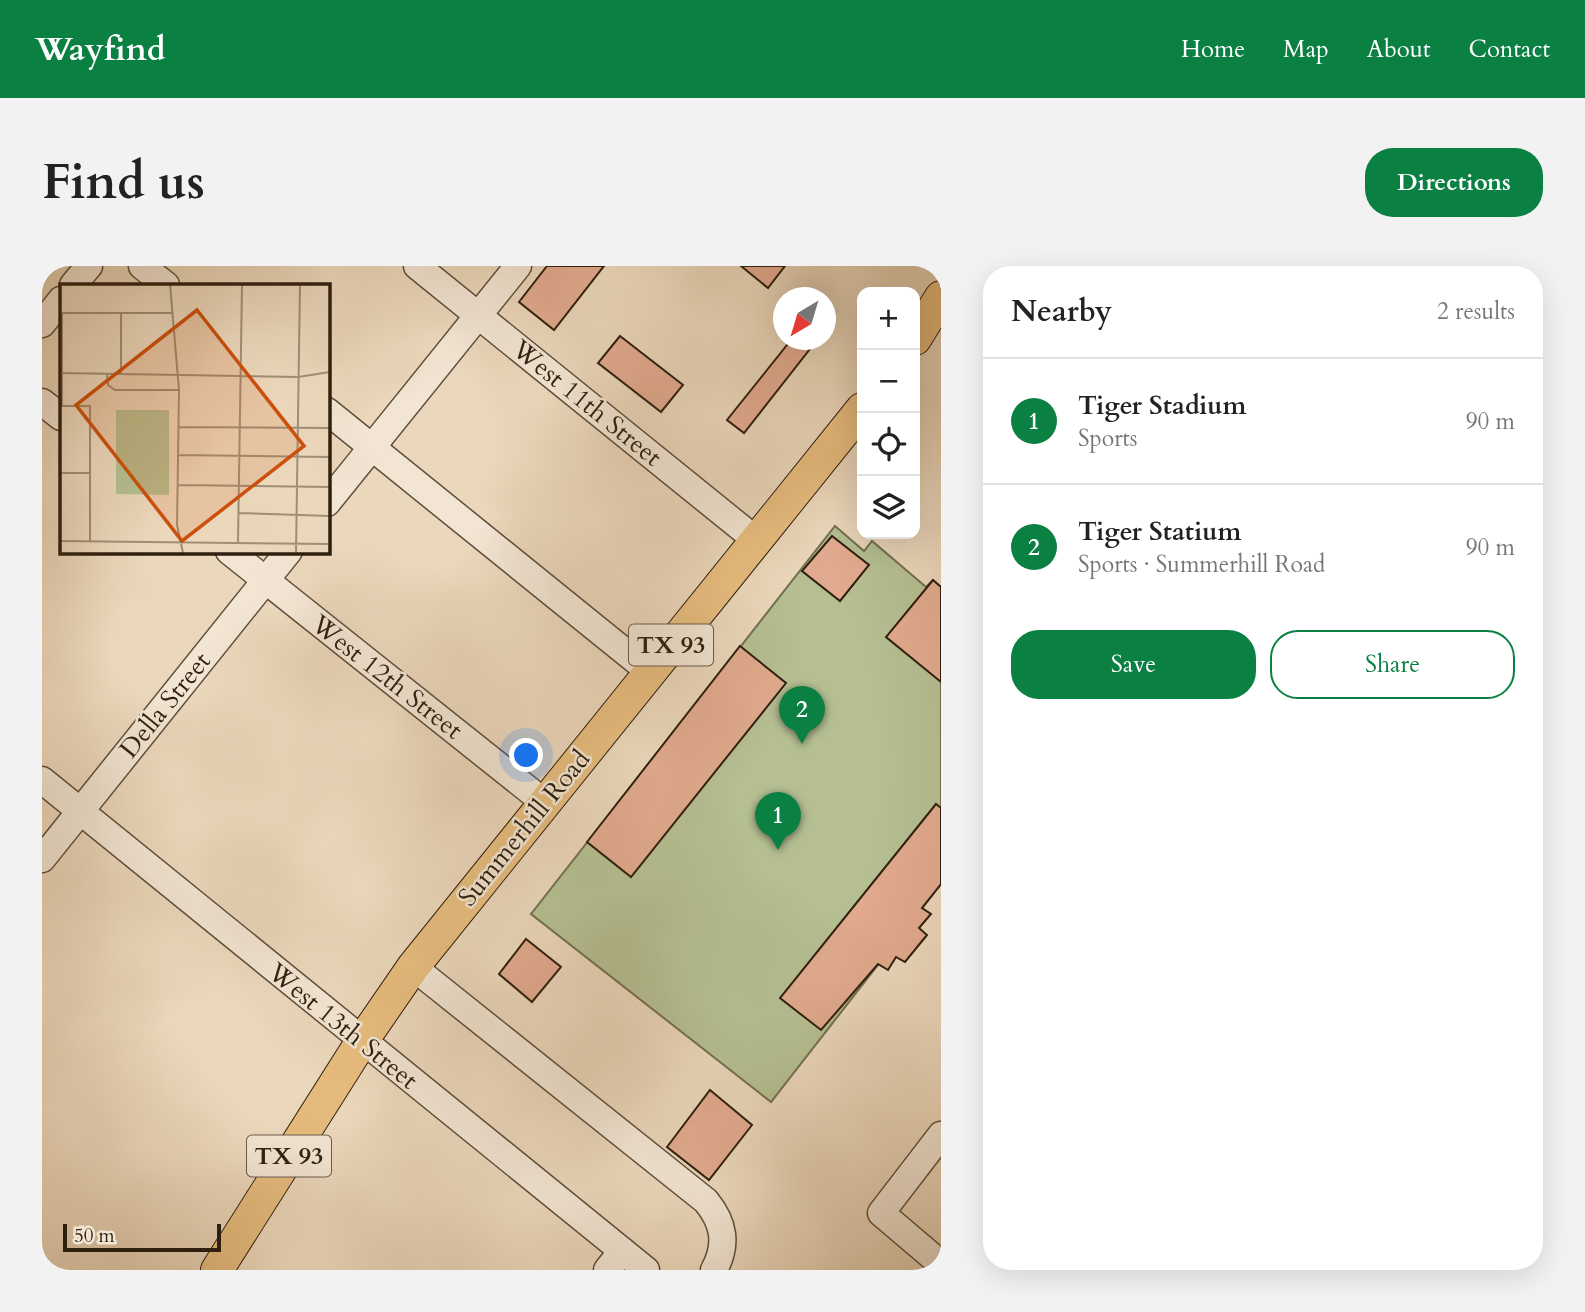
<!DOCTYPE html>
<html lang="en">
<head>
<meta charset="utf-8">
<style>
	body { margin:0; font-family:Cardo,serif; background:#f2f2f2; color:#222 }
	.controls { position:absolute; right:21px; top:21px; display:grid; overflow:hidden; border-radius:14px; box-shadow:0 7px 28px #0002 }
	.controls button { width:63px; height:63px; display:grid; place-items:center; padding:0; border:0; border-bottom:2px solid #e0e0e0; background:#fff; color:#222; font:35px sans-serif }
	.compass { position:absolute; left:731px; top:21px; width:63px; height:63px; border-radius:50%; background:#fff; box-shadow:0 7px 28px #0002; rotate:218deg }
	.scale { position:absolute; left:21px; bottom:18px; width:158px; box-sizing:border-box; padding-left:7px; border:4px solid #2f1f0f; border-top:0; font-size:19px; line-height:24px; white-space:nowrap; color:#2f1f0f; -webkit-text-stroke:5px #f2e5d3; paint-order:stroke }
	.you { position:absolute; left:485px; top:490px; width:24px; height:24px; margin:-18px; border:5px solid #fff; border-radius:50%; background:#1a73e8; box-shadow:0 0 0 10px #1a73e833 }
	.badge { display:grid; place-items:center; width:46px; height:46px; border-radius:50%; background:#0b8043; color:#fff; font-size:23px; font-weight:700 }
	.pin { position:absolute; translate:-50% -58px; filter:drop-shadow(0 2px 4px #0008) }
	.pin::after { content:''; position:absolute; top:37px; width:24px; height:21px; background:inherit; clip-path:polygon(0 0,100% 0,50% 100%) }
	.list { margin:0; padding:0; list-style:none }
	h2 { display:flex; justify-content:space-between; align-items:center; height:91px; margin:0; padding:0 28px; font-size:30px }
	h2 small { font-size:23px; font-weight:400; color:#767676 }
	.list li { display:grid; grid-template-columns:46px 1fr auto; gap:21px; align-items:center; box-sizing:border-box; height:126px; padding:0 28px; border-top:2px solid #e0e0e0 }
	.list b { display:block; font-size:26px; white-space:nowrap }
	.list p { margin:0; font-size:23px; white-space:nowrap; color:#767676 }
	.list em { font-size:23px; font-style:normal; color:#767676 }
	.actions { display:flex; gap:14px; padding:21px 28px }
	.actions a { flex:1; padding:16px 0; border:2px solid #0b8043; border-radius:28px; text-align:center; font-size:24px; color:#0b8043 }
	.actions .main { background:#0b8043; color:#fff }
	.icon { flex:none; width:38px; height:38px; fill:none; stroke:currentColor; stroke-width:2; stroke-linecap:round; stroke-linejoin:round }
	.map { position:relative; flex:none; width:899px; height:1004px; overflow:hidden; border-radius:28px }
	header { display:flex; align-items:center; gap:42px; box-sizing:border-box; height:98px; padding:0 35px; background:#0b8043; color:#fff }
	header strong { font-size:33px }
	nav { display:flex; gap:38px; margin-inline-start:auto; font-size:24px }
	.intro { display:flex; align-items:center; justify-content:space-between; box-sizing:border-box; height:168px; padding:0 42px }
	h1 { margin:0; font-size:49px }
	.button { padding:18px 32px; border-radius:28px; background:#0b8043; color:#fff; font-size:24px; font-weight:700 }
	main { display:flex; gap:42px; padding:0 42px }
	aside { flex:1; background:#fff; border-radius:28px; box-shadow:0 7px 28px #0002 }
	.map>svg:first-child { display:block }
</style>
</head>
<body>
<header>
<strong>Wayfind</strong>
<nav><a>Home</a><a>Map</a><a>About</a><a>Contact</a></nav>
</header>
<div class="intro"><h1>Find us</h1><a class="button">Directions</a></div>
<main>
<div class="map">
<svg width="899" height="1004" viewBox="0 0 899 1004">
	<rect width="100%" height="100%" fill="#ebd7bb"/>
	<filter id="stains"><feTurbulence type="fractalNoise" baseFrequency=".00286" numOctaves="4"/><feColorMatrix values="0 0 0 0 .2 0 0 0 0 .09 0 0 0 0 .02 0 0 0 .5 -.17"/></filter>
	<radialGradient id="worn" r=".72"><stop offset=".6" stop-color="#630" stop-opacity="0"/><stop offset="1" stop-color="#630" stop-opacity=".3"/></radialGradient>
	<path fill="#b5bf92" stroke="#726f50" stroke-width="2" d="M793,260L822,285L830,275L884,321L891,314L899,321V618L729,836L489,648Z"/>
	<g fill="#e1aa8e" stroke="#2f1f0f" stroke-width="2">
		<path d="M505,0H562L512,64L477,36Z"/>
		<path d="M699,0H743L726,22Z"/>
		<path d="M578,70L641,119L619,146L556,97Z"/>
		<path d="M749,74H775L702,167L685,154Z"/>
		<path d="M790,270L827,299L798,335L760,305Z"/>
		<path d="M891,314L899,321V416L844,371Z"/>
		<path d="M698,380L744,417L589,611L545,576Z"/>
		<path d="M894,538L899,542V618L880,642L889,648L877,662L885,669L863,696L854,691L846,704L836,698L779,764L738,732Z"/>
		<path d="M484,673L519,701L490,736L457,708Z"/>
		<path d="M668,824L710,859L667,914L625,881Z"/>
	</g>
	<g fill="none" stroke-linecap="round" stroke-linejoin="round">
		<defs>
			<g id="minor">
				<path d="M100,0L124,19"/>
				<path d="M375,0L714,274"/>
				<path d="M31,19L47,0"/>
				<path d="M0,58L19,34"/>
				<path d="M0,136L19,151"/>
				<path d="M285,145L608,406"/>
				<path d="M285,237L476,0"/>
				<path d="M187,285L502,536"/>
				<path d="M0,514L604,1004"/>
				<path d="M0,593L247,285"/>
				<path d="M371,701L664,935C682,957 686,978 672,1004"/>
				<path d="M899,869L839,947L899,998"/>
				<path d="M565,1004L580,985"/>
			</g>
			<g id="major">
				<path d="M873,73L899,31"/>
				<path d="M175,1004L320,775L371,701L820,143"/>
			</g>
		</defs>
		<use href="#minor" stroke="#5e4d3a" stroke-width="29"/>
		<use href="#major" stroke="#2f1f0f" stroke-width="34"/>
		<use href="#minor" stroke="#f2e5d3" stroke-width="26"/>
		<use href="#major" stroke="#e6bc7e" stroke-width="32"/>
	</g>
	<g text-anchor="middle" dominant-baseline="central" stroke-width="5" stroke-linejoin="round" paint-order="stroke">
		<g fill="#f2e5d3" stroke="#6a5a4a" stroke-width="2">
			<rect x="587" y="358.5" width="84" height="41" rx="5"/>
			<rect x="205" y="869.5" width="84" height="41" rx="5"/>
		</g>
		<g font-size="24" font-weight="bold" fill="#2f1f0f">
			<text x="629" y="379">TX 93</text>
			<text x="247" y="890">TX 93</text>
		</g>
		<g font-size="26" fill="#2f1f0f" stroke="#f2e5d3">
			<text transform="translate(545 137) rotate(39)">West 11th Street</text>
			<text transform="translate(345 411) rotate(38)">West 12th Street</text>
			<text transform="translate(123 439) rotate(-51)">Della Street</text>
			<text transform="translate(482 562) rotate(-51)">Summerhill Road</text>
			<text transform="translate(301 760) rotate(39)">West 13th Street</text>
		</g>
	</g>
	<g transform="translate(18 18)">
		<rect width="270" height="270" fill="#ebd7bb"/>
		<path d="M56,126H109V211L56,210Z" fill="#b5bf92"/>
		<path fill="none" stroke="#a08d76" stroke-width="2" d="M110,0L119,106L117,241L123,269M61,28V90M0,29H112M2,29V122M0,89L238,93L270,88M47,90L48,101L55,106H119M0,122H30V257M119,143L270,144M118,171L270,173M0,189H30M118,201L270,203M179,229L270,232M0,257L270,260M178,258L182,0M236,269L240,0"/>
		<path fill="#cc500c" fill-opacity="0.15" stroke="#cc500c" stroke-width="3.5" d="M137,26L244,162L122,257L16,121Z"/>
		<rect width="270" height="270" fill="none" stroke="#2f1f0f" stroke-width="3.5"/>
	</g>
	<rect width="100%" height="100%" filter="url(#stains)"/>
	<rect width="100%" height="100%" fill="url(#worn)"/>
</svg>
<div class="controls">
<button>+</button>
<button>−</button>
<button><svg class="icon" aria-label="locate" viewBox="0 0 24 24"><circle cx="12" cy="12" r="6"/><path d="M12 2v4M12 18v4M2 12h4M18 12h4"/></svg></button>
<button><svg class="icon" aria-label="layers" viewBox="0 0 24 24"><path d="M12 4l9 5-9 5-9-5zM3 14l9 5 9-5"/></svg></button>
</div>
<svg class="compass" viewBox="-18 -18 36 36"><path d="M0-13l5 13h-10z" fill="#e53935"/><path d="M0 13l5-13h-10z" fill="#767676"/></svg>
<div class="scale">50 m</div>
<div class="you"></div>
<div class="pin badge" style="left:736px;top:584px">1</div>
<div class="pin badge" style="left:760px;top:478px">2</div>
</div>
<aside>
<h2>Nearby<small>2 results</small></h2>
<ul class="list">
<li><span class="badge">1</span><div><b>Tiger Stadium</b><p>Sports</p></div><em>90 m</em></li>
<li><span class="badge">2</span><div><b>Tiger Statium</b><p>Sports · Summerhill Road</p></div><em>90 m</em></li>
</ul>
<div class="actions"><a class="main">Save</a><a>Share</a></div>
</aside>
</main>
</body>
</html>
